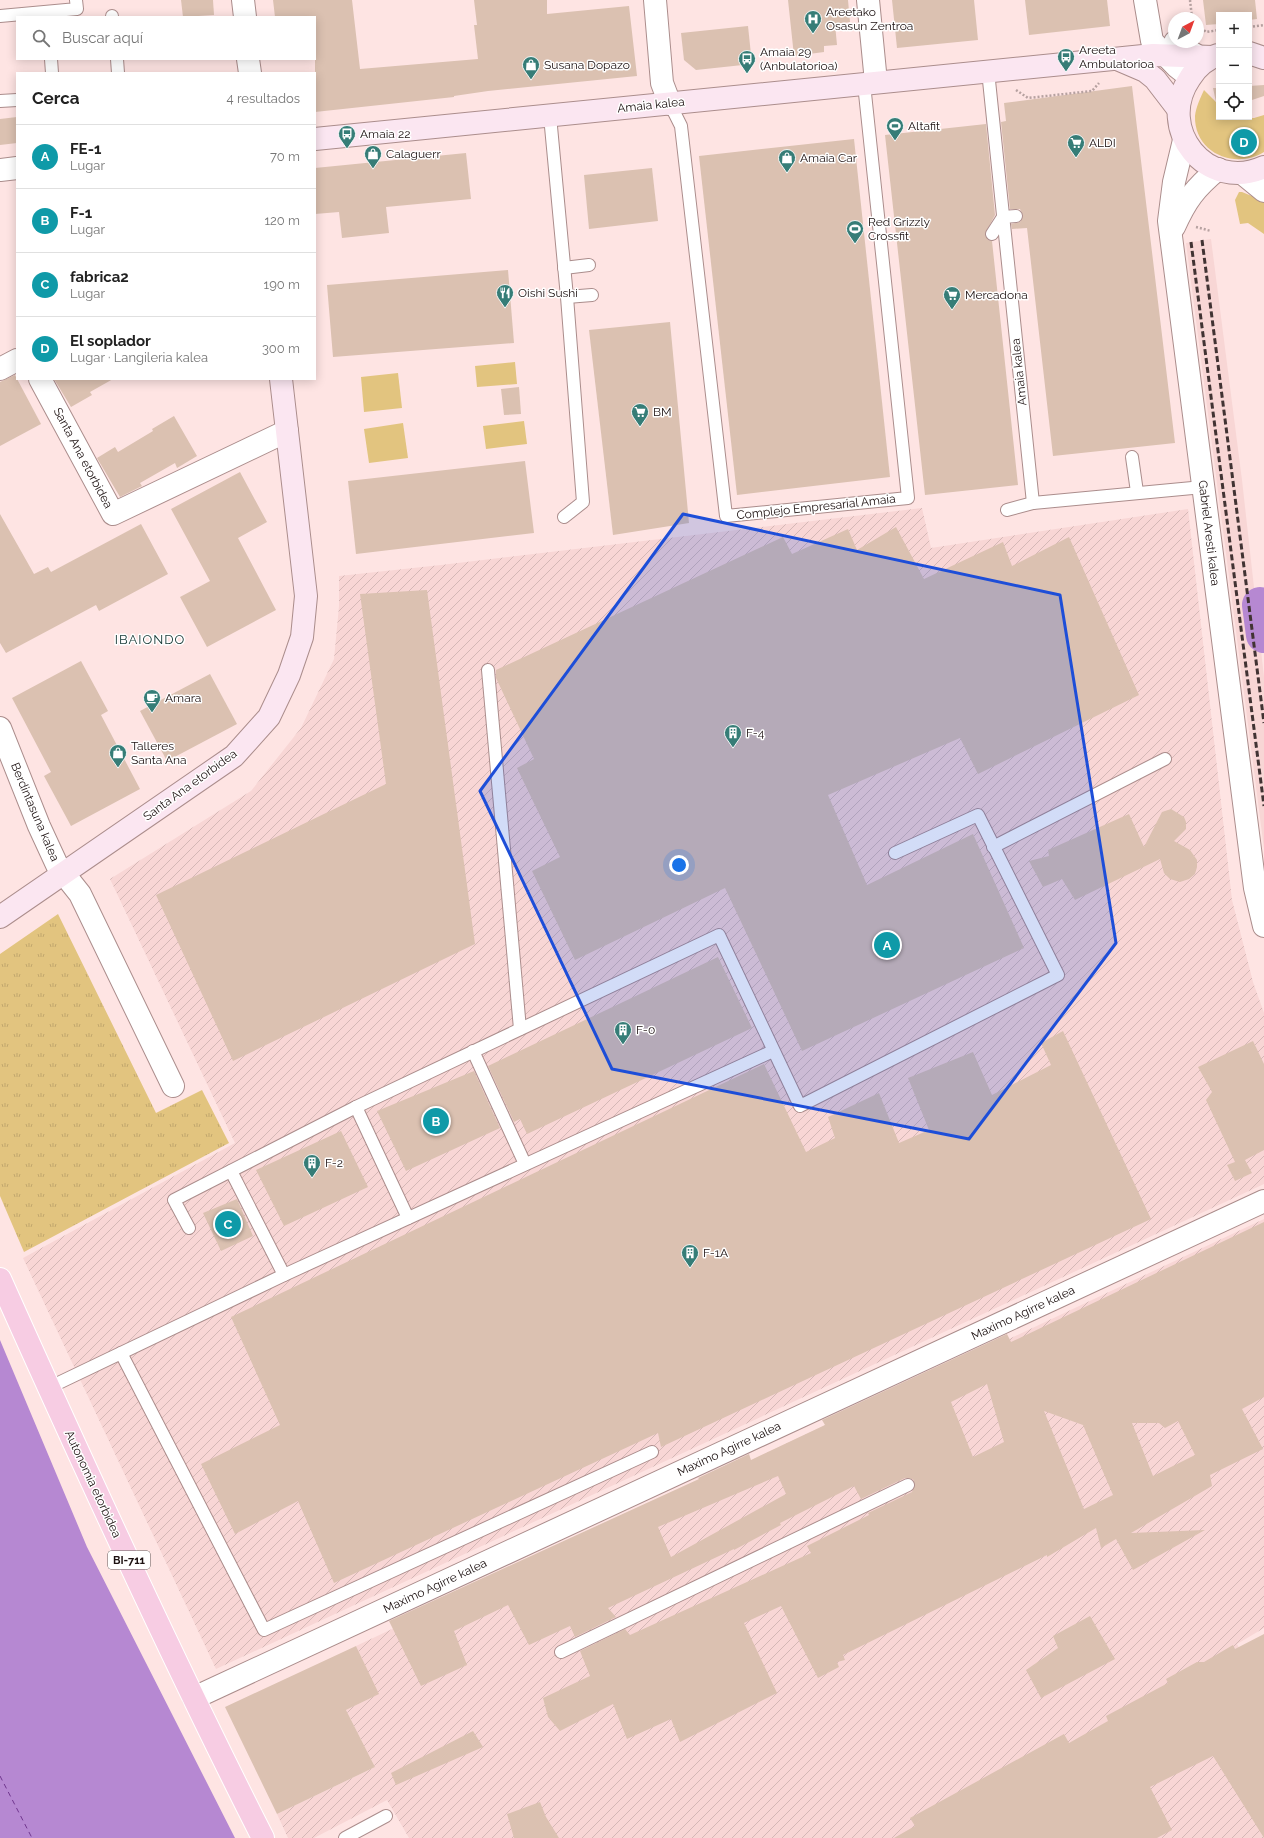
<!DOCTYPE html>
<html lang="es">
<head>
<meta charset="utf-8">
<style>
	body { margin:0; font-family:Raleway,sans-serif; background:#f6f6f6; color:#222 }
	.controls { position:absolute; right:12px; top:12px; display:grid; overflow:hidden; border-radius:0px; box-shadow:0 2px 10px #0003 }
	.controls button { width:36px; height:36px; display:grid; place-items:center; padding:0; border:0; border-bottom:1px solid #e0e0e0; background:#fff; color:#222; font:20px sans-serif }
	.compass { position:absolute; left:1168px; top:12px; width:36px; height:36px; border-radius:50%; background:#fff; box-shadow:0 2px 10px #0003; rotate:41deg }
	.you { position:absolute; left:679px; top:865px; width:14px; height:14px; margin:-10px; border:3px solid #fff; border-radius:50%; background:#1a73e8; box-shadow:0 0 0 6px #1a73e833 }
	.badge { display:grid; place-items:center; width:26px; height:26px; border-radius:50%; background:#111827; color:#fff; font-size:13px; font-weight:700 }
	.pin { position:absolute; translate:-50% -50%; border:2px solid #fff; box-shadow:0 1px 4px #0006 }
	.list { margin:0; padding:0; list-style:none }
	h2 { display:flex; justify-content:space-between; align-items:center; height:52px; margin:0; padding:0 16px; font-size:17px }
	h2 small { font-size:13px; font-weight:400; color:#767676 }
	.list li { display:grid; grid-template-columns:26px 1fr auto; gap:12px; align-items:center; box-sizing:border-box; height:64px; padding:0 16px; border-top:1px solid #e0e0e0 }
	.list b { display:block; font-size:15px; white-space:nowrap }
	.list p { margin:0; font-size:13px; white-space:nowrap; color:#767676 }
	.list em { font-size:13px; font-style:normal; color:#767676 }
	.icon { flex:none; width:22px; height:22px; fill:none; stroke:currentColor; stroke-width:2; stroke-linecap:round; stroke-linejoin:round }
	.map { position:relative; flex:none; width:1264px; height:1838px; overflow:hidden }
	.search { position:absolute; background:#fff; box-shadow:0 2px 10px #0003; left:16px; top:16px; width:300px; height:44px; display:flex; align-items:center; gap:10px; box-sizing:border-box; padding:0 14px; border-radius:0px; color:#767676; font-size:15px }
	.panel { position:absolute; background:#fff; box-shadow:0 2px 10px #0003; left:16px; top:72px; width:300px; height:308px; border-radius:0px }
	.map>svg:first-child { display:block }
</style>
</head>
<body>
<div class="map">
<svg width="1264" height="1838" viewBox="0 0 1264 1838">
	<defs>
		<pattern id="industrial-furrows" width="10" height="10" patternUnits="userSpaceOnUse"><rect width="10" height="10" fill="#f8d6d5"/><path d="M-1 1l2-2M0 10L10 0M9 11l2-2" fill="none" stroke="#d4b7b6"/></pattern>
		<pattern id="grass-tufts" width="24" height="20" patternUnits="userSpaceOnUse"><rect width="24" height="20" fill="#e2c47f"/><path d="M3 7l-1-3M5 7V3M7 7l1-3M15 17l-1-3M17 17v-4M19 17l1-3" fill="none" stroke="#c1a76d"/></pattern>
	</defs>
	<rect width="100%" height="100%" fill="#fee4e3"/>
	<path fill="#f8d6d5" d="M1211,239L1242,480L1264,677V849L1186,243Z"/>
	<g fill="url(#industrial-furrows)">
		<path d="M922,508L931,548L1188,509L1232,900L1253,982L1264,1013V1184L216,1669L23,1258L235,1143L110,879L251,791L301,728L334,659L339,606V576L441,565Z"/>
		<path d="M1264,1219V1628L1237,1644L1264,1691V1838H409L387,1800L314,1838H288L277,1814L375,1767L346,1710L378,1694L356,1646Z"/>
	</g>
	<path fill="url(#grass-tufts)" d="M58,914L156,1113L202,1090L229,1143L24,1252L0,1196V954Z"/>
	<g fill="#e2c47f">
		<path d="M1204,90L1219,105V117L1254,118L1264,115V152C1235,170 1194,153 1195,116C1196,107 1200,99 1204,90Z"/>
		<path d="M1239,192H1242L1264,201V234L1248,223L1240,224L1235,200Z"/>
		<path d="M515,362L517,384L477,387L475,366Z"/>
		<path d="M398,373L402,408L364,412L361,377Z"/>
		<path d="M524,421L527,444L486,449L483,426Z"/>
		<path d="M403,423L408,458L369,463L364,429Z"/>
	</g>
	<path fill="#b688d2" d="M0,1340L87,1547L235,1838H0Z"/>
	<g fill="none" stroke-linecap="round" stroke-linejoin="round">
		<path stroke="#b688d2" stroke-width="36" d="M1260,605L1264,635"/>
		<path stroke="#71378f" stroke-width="1" stroke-dasharray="5 4" stroke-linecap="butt" d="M0,1776L32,1838"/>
	</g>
	<g fill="#dbc1b1" fill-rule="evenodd">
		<path d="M181,0H213L214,15L183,17Z"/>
		<path d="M273,0H352L360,69L478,59L474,25H477L474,0H547V14L629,6L637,76L488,91L454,96V97L315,112V17H275Z"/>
		<path d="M788,0H848L850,22L835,24L837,45L824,46V52L794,56Z"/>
		<path d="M892,0H974L978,40L897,48Z"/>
		<path d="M1025,0H1107L1110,26L1029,35Z"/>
		<path d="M1203,0H1255L1257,19L1249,20V15H1219V24L1206,25Z"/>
		<path d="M748,26L752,64L696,70L684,60L681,33Z"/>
		<path d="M1264,85V96L1249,101V86Z"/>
		<path d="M1132,86L1175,443L1053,456L1027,228L1012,229L1011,224L1020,222L1023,216L1020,209H1010L1001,122L1006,121L1004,103Z"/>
		<path d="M1213,88H1219V105L1216,102Z"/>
		<path d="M17,117V143L0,145V119Z"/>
		<path d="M986,124L995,215L985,234L988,240L992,241L1018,485L925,495L885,135Z"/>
		<path d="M854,139L890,477L737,495L699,156Z"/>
		<path d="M466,153L471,199L386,207L389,233L342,238L339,212L315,214V168Z"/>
		<path d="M652,168L658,221L589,229L584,175Z"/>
		<path d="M508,270L514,343L333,357L327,285Z"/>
		<path d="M670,322L689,523L613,535L589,330Z"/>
		<path d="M15,375L41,424L0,446V382Z"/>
		<path d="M54,379H113L90,392L92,395L71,407Z"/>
		<path d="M519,387L521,414L504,415L501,389Z"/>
		<path d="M174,416L197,456L177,468L175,463L140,483L142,486L120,497L97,458L115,447L118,452L153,431L152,429Z"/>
		<path d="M525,461L534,533L356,554L348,481Z"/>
		<path d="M240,472L267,522L238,538L276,610L207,647L180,597L210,581L171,509Z"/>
		<path d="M0,514L34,574L48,567L51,572L141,524L168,574L99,611L96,605L6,653L0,643Z"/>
		<path d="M896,527L924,579L1003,542L1012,566L1069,537L1139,695L978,774L960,738L828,795L867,885L973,834L1024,948L802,1051L725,888L575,960L532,871L560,857L517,768L534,759L496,678V670L783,537L792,554L848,529L857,550Z"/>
		<path d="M427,590L475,944L233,1061L156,895L386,784L360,594Z"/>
		<path d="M81,661L108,711L101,715L140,789L71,826L44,776L51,772L12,698Z"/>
		<path d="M210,674L237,724L167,761L140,711Z"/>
		<path d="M1171,809L1184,817L1186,822V829L1174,841L1190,850L1197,860V867L1195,874L1189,879L1180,882L1170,879L1164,873L1160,859L1075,900L1062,879L1043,887L1029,861L1049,856L1048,850L1129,814L1144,847L1162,812Z"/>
		<path d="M718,957L752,1028L527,1134L520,1119L514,1122L488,1066Z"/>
		<path d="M1063,1031L1151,1219L661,1447L658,1433L334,1583L298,1501L235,1534L201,1464L280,1425L231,1317L764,1064L806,1152L835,1138L828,1117L879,1093L899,1143L929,1130L908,1078L973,1052L992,1095L1051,1065L1041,1043Z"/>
		<path d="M1253,1041L1264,1064V1150L1245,1160L1252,1173L1235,1181L1227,1165L1235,1162L1206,1100L1212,1092L1198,1067Z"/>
		<path d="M474,1071L500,1128L406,1171L377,1111Z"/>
		<path d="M341,1131L368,1187L284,1226L256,1170Z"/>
		<path d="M237,1199L253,1236L221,1251L203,1213Z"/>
		<path d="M1264,1222V1397L1242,1409L1263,1449L1210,1475L1212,1486L1131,1533L1205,1530L1133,1570L1116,1539L1101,1548L1096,1528L1047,1557V1555L843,1655L845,1660L837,1662L839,1667L818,1678L781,1606L744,1623L777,1693L680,1742L671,1719L627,1739L613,1704L560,1731L548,1717L543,1698L590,1676L580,1651L625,1629L630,1635L811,1553L807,1546L869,1515L868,1513L912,1492L915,1485L913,1479L905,1478L861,1499L854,1486L780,1523L781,1525L734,1550V1549L608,1608L616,1617L575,1637L570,1626L529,1645L508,1605L454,1631L467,1665L421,1686L389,1621L699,1479L698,1478L749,1454L751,1460L825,1425L822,1420L1007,1334L1011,1342ZM987,1384L1004,1442L973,1457L951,1402ZM1044,1411L1083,1425L1113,1495L1084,1509ZM1178,1421L1195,1455L1153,1476L1132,1423H1159L1165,1428ZM778,1476L786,1494L671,1557L658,1527Z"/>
		<path d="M1090,1616L1115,1659L1041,1698L1026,1670L1058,1648L1053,1636Z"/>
		<path d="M1264,1634V1838L1213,1756L1150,1787L1172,1830L1157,1838H894L915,1826L910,1818L1064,1734L1069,1743L1108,1721L1106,1716L1168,1683L1166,1679L1197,1662H1204L1233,1645L1235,1649Z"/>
		<path d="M356,1646L379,1694L346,1710L375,1767L277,1814L225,1707Z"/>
		<path d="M473,1731L483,1747L396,1785L391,1773Z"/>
		<path d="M540,1802L546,1817L559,1838H514L507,1814Z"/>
	</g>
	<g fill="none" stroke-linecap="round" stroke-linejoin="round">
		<defs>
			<g id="lane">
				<path d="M0,16L77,9L76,0"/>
				<path d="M112,16V17"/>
				<path d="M51,59L52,73"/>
				<path d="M117,59L118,73"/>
				<path d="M988,71L1033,503L1203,487"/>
				<path d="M0,101L17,100"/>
				<path d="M670,104L681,126L726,516L908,498L864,84"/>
				<path d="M550,116L567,297L583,502L564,517"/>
				<path d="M992,234L1003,217L1016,216"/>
				<path d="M564,268L589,265"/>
				<path d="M567,297L592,295"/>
				<path d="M1132,457L1137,492"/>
				<path d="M1007,510L1033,503"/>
				<path d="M488,670L520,1029"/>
				<path d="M993,847L1165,759"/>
				<path d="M473,1051L525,1164"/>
				<path d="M356,1107L408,1218"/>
				<path d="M231,1171L284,1275"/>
				<path d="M189,1228L174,1200L356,1107L719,935L800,1106L1058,975L978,815L895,853"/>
				<path d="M121,1353L264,1630L652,1452"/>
				<path d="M48,1388L284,1275L773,1051"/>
				<path d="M561,1652L908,1485"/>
				<path d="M345,1838L386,1816"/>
			</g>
			<g id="street">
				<path d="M243,0L245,17"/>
				<path d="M655,0L662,83L670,104"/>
				<path d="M868,0L876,82"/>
				<path d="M1145,0L1152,41L1176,66L1190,77"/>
				<path d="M1175,42L1199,57"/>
				<path d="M248,59L250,73"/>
				<path d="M1184,140L1174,182L1169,221L1255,888L1264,926"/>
				<path d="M0,170L17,168"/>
				<path d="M1242,173L1264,191"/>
				<path d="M1174,227C1186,200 1195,188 1218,169"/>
				<path d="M0,369L17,360"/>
				<path d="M40,379L113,514L287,431"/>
				<path d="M0,728L39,826L57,865L80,894L173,1086"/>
				<path d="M194,1698L1264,1201"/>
			</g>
			<g id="secondary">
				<path d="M1249,53L1264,58"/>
				<path d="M1218,55C1206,59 1196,68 1190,78C1155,129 1207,193 1264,167"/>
				<path d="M1117,59L1145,71L1155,79L1178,109"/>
				<path d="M315,139L1153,55L1213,57"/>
				<path d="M0,917L234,756L269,717L289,675L302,637L306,596L281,379"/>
			</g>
			<path id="primary" d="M0,1279C84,1467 170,1655 263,1838"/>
		</defs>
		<use href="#lane" stroke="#ab8d8c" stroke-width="14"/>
		<use href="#street" stroke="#ab8d8c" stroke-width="24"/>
		<use href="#secondary" stroke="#ab8d8c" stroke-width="24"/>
		<use href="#primary" stroke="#fff" stroke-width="24"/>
		<g stroke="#b6a1a0" stroke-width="2.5" stroke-dasharray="2 2" stroke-linecap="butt">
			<path d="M1190,0L1192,18"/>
			<path d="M1198,25L1206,32L1219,30"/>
			<path d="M1249,27L1264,25"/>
			<path d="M1016,90L1028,98L1092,91L1099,83"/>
			<path d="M1196,227L1211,231"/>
		</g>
		<use href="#lane" stroke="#fff" stroke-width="12"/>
		<use href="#street" stroke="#fff" stroke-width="22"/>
		<use href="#secondary" stroke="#fbe6f1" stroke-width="22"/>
		<use href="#primary" stroke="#f7cce3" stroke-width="22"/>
		<g stroke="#413333" stroke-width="3" stroke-dasharray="6 3" stroke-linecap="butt">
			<path d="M1202,240L1264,723"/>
			<path d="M1191,242L1264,806"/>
		</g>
	</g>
	<path fill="#1d4ed8" fill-opacity="0.2" stroke="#1d4ed8" stroke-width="3" stroke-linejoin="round" d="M683,514L1060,595L1116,943L969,1139L612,1069L480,791Z"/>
	<defs>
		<symbol id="hospital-pin" viewBox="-11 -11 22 30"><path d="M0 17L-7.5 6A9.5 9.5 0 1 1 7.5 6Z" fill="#367d77" stroke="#fff"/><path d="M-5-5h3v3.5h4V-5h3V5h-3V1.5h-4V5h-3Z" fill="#fff"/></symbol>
		<symbol id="bus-pin" viewBox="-11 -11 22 30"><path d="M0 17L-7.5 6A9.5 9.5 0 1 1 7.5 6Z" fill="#367d77" stroke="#fff"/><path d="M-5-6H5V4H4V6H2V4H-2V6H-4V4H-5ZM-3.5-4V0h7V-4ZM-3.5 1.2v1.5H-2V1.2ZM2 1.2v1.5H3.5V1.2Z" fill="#fff"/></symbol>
		<symbol id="shop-pin" viewBox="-11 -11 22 30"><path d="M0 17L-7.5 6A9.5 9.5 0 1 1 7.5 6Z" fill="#367d77" stroke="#fff"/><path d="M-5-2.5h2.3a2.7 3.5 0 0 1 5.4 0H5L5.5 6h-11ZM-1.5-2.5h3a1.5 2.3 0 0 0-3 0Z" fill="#fff"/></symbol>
		<symbol id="stadium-pin" viewBox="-11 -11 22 30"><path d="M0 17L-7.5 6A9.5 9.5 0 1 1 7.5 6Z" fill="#367d77" stroke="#fff"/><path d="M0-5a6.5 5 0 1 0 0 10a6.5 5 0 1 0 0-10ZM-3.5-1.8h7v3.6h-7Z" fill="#fff"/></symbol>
		<symbol id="supermarket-pin" viewBox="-11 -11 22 30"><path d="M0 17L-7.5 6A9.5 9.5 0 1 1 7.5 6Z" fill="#367d77" stroke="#fff"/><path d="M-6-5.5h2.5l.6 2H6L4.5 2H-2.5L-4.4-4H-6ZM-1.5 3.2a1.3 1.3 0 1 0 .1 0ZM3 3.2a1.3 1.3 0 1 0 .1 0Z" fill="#fff"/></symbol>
		<symbol id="restaurant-pin" viewBox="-11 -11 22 30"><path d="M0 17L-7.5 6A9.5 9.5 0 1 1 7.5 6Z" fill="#367d77" stroke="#fff"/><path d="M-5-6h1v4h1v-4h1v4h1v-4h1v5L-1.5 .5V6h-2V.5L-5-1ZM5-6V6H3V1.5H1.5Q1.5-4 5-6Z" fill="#fff"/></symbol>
		<symbol id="cafe-pin" viewBox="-11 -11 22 30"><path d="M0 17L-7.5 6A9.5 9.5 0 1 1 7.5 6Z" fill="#367d77" stroke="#fff"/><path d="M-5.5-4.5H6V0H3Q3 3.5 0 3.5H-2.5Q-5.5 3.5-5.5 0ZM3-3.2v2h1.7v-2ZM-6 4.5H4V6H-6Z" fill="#fff"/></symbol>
		<symbol id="building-pin" viewBox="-11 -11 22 30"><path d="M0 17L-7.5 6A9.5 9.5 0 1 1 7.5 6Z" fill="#367d77" stroke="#fff"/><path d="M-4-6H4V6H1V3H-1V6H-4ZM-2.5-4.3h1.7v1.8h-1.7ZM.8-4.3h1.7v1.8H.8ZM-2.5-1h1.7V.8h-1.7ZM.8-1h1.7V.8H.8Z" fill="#fff"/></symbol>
	</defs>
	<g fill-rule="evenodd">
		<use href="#hospital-pin" x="803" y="9" width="20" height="27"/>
		<use href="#bus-pin" x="1056" y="47" width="20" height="27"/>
		<use href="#bus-pin" x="737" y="49" width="20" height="27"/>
		<use href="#shop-pin" x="521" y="55" width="20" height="27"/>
		<use href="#stadium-pin" x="885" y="116" width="20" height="27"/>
		<use href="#bus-pin" x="337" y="124" width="20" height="27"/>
		<use href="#supermarket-pin" x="1066" y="133" width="20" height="27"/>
		<use href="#shop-pin" x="363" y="144" width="20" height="27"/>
		<use href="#shop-pin" x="777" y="148" width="20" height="27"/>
		<use href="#stadium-pin" x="845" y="219" width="20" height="27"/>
		<use href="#restaurant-pin" x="495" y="283" width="20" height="27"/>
		<use href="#supermarket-pin" x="942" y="285" width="20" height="27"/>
		<use href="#supermarket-pin" x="630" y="402" width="20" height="27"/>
		<use href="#cafe-pin" x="142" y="688" width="20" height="27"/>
		<use href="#building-pin" x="723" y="723" width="20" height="27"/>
		<use href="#shop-pin" x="108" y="743" width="20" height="27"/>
		<use href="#building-pin" x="613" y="1020" width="20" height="27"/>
		<use href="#building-pin" x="302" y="1153" width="20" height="27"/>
		<use href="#building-pin" x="680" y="1243" width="20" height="27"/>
	</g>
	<g text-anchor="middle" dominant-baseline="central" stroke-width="3" stroke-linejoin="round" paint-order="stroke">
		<rect fill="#fff" stroke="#605858" stroke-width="1" x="108" y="1551" width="42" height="18" rx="3"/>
		<g font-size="11" font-weight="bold" fill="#1c1111">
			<text x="129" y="1560">BI-711</text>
		</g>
		<g font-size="12" fill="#1c1111" stroke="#fff" text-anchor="start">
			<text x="826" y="12">Areetako<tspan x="826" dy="14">Osasun Zentroa</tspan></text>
			<text x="1079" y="50">Areeta<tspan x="1079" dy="14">Ambulatorioa</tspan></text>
			<text x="760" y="52">Amaia 29<tspan x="760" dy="14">(Anbulatorioa)</tspan></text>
			<text x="544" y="65">Susana Dopazo</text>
			<text x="908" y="126">Altafit</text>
			<text x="360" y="134">Amaia 22</text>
			<text x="1089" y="143">ALDI</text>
			<text x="386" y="154">Calaguerr</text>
			<text x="800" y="158">Amaia Car</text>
			<text x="868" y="222">Red Grizzly<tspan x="868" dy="14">Crossfit</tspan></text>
			<text x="518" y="293">Oishi Sushi</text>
			<text x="965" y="295">Mercadona</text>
			<text x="653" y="412">BM</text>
			<text x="165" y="698">Amara</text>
			<text x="746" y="733">F-4</text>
			<text x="131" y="746">Talleres<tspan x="131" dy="14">Santa Ana</tspan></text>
			<text x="636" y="1030">F-0</text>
			<text x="325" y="1163">F-2</text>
			<text x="703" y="1253">F-1A</text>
		</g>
		<g font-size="12" fill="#1c1111" stroke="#fff">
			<text transform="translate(651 105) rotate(-6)">Amaia kalea</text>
			<text transform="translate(1019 372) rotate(-96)">Amaia kalea</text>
			<text transform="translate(83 458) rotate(62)">Santa Ana etorbidea</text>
			<text transform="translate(816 507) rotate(-6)">Complejo Empresarial Amaia</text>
			<text transform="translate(1209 533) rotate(83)">Gabriel Aresti kalea</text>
			<text transform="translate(190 785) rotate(-36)">Santa Ana etorbidea</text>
			<text transform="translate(35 812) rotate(67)">Berdintasuna kalea</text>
			<text transform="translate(1023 1313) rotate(-25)">Maximo Agirre kalea</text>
			<text transform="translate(729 1449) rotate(-25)">Maximo Agirre kalea</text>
			<text transform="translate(93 1484) rotate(65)">Autonomia etorbidea</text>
			<text transform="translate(435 1586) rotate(-25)">Maximo Agirre kalea</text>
		</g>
		<g font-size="13" letter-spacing="1" fill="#133532" stroke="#fff">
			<text x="150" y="639">IBAIONDO</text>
		</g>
	</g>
</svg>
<div class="controls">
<button>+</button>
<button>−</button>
<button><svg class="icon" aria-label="locate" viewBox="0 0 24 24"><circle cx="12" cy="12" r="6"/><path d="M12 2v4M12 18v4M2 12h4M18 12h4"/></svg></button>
</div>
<svg class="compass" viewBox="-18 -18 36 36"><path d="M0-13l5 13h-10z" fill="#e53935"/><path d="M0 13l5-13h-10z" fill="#767676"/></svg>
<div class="you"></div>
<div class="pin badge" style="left:887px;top:945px;background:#0f9aa8">A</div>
<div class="pin badge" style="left:436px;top:1121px;background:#0f9aa8">B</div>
<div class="pin badge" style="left:228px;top:1224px;background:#0f9aa8">C</div>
<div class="pin badge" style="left:1244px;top:142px;background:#0f9aa8">D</div>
<div class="search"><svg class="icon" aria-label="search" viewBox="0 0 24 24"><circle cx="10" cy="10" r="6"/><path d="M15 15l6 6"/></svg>Buscar aquí</div>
<section class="panel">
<h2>Cerca<small>4 resultados</small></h2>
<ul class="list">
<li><span class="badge" style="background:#0f9aa8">A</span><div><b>FE-1</b><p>Lugar</p></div><em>70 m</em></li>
<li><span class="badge" style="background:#0f9aa8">B</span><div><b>F-1</b><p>Lugar</p></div><em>120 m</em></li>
<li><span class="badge" style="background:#0f9aa8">C</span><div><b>fabrica2</b><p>Lugar</p></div><em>190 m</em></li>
<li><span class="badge" style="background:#0f9aa8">D</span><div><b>El soplador</b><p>Lugar · Langileria kalea</p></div><em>300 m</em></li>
</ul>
</section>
</div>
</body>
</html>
